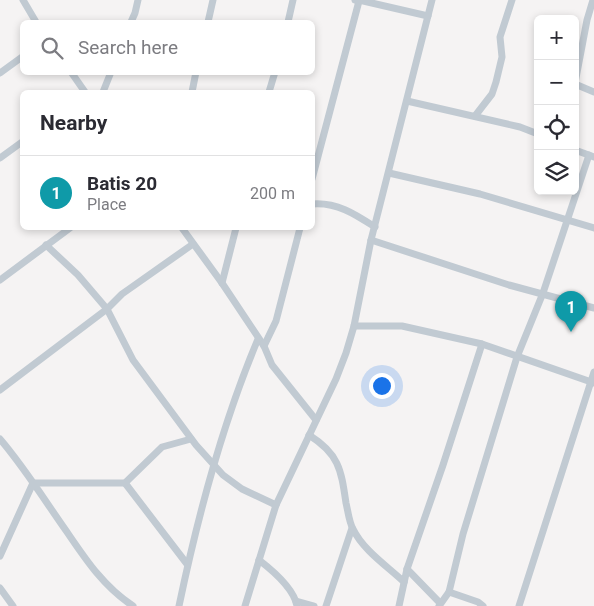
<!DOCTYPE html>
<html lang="en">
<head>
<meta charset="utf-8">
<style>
	body { margin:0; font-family:Roboto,sans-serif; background:#f7f7f7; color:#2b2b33 }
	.controls { position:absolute; right:15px; top:15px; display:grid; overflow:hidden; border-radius:8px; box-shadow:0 2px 8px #0003 }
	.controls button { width:45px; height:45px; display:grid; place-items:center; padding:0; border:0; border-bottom:1px solid #e1e1e2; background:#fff; color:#2b2b33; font:25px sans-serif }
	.you { position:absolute; left:381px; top:385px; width:18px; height:18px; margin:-12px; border:4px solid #fff; border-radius:50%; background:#1a73e8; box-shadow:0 0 0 8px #1a73e833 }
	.badge { display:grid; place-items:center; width:32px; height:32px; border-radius:50%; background:#2563eb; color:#fff; font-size:16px; font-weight:700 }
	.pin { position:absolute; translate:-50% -41px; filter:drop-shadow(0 1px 2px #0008) }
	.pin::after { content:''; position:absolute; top:26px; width:18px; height:15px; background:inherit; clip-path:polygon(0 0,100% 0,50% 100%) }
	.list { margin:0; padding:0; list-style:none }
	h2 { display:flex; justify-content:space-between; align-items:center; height:65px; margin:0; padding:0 20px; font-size:21px }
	h2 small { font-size:16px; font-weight:400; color:#7c7c81 }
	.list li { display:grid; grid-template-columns:32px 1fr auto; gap:15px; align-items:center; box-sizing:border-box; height:75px; padding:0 20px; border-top:1px solid #e1e1e2 }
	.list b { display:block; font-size:19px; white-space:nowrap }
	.list p { margin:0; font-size:16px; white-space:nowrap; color:#7c7c81 }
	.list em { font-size:16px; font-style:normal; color:#7c7c81 }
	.icon { flex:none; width:28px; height:28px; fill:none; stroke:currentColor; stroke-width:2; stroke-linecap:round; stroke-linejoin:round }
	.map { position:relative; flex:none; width:594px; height:606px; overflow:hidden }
	.search { position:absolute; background:#fff; box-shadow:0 2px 8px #0003; left:20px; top:20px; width:295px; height:55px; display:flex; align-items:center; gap:12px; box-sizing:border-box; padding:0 18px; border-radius:8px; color:#7c7c81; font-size:19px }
	.panel { position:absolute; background:#fff; box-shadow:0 2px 8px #0003; left:20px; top:90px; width:295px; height:140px; border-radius:8px }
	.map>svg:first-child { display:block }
</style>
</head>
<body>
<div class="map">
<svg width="594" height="606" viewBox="0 0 594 606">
	<rect width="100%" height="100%" fill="#f5f3f3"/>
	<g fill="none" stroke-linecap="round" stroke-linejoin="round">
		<g stroke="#c1cad2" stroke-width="7">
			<path d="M23,0L36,22"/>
			<path d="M359,0L428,16"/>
			<path d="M131,22L135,13L138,0"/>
			<path d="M208,22L213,0"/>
			<path d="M288,22L293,0"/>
			<path d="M71,72L85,92"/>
			<path d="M0,73L22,57"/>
			<path d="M575,83L587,20L593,0"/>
			<path d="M575,84L594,92"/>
			<path d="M103,92L111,72"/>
			<path d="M192,92L196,72"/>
			<path d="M269,92L275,72"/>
			<path d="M407,101L520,127L538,134"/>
			<path d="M475,116L492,94L496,82L502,57L500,37L512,0"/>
			<path d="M575,150L594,157"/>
			<path d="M0,158L22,142"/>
			<path d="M389,173L480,194L594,228"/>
			<path d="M312,179L359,1L355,0"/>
			<path d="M312,204C337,202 355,214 375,227"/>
			<path d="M182,228L222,283L264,346L272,365L316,420"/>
			<path d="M371,240L509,285L594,308"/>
			<path d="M46,245L78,275L107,309L133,360L196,445L223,475L242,489L276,505"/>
			<path d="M0,280L70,228"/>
			<path d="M222,283L236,228"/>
			<path d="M354,326H402L482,344L594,383"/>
			<path d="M264,346L276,321L300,228"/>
			<path d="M0,390L107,309L122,294L193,244"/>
			<path d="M309,435C339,454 341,469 346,503C348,511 349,522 353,529C363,550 387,566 404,582"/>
			<path d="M0,439C25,468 45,501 67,532C86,560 104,587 133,606"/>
			<path d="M125,483L187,564"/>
			<path d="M0,556L33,483H125L162,447L191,439"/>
			<path d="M259,560C272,570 294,589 297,606"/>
			<path d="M407,569L440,603"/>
			<path d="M0,588L13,606"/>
			<path d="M449,592L478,602L483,606"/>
			<path d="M296,601L314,606"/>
			<path d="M179,606C198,515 222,424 258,339"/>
			<path d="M245,606L276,505L336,379L346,353L354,326L371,240L432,0"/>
			<path d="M326,606L352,528"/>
			<path d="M399,606L407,569L443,465L482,344"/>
			<path d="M439,606L449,592L463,534L517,357L543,293L589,155"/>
			<path d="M519,606L594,372"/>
		</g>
	</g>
</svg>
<div class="controls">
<button>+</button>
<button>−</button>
<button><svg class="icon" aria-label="locate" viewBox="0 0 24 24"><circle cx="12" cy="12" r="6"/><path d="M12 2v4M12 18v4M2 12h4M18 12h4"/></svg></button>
<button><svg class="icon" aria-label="layers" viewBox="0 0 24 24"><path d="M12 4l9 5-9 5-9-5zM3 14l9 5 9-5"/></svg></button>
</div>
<div class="you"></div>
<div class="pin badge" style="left:571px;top:332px;background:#0f9aa8">1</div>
<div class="search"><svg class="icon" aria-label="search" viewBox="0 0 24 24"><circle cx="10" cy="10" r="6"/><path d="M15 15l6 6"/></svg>Search here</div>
<section class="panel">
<h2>Nearby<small></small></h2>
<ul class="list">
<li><span class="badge" style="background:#0f9aa8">1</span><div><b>Batis 20</b><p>Place</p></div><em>200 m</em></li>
</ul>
</section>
</div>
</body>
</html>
